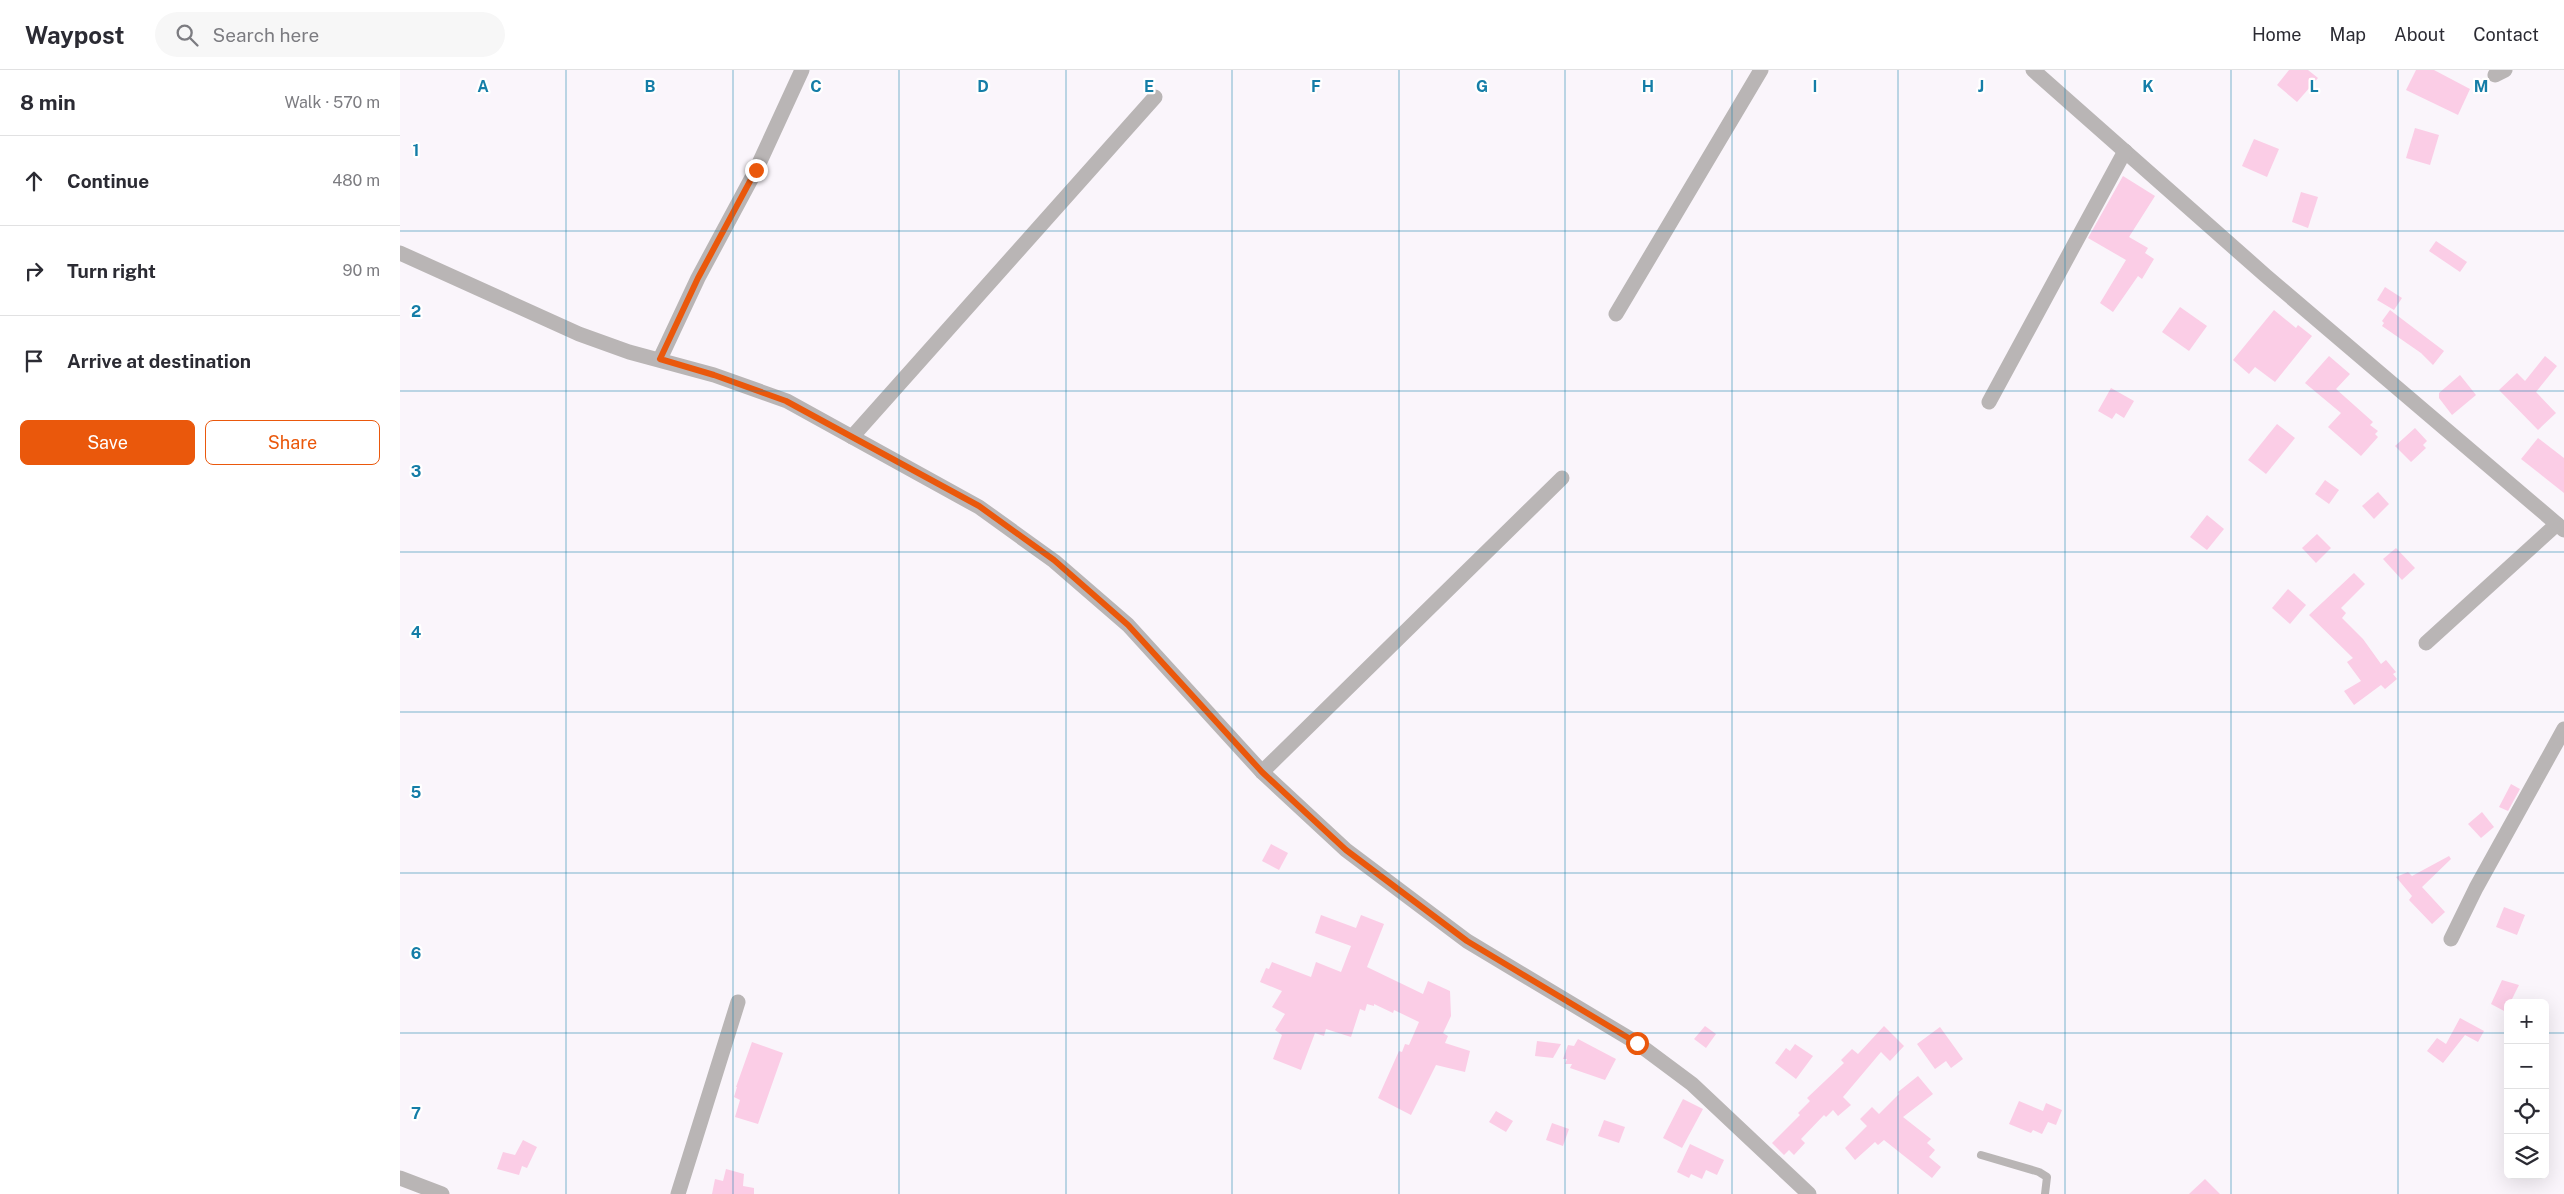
<!DOCTYPE html>
<html lang="en">
<head>
<meta charset="utf-8">
<style>
	body { margin:0; font-family:"Public Sans",sans-serif; background:#f7f7f7; color:#2b2b33 }
	.controls { position:absolute; right:15px; bottom:15px; display:grid; overflow:hidden; border-radius:8px; box-shadow:0 5px 20px #0002 }
	.controls button { width:45px; height:45px; display:grid; place-items:center; padding:0; border:0; border-bottom:1px solid #e1e1e2; background:#fff; color:#2b2b33; font:25px sans-serif }
	.stop { position:absolute; width:15px; height:15px; margin:-11px; border:4px solid #ea580c; border-radius:50%; background:#fff }
	.stop.end { background:#ea580c; border-color:#fff; box-shadow:0 1px 5px #0008 }
	.list { margin:0; padding:0; list-style:none }
	h2 { display:flex; justify-content:space-between; align-items:center; height:65px; margin:0; padding:0 20px; font-size:21px }
	h2 small { font-size:16px; font-weight:400; color:#7c7c81 }
	.list li { display:grid; grid-template-columns:32px 1fr auto; gap:15px; align-items:center; box-sizing:border-box; height:90px; padding:0 20px; border-top:1px solid #e1e1e2 }
	.list b { display:block; font-size:19px; white-space:nowrap }
	.list em { font-size:16px; font-style:normal; color:#7c7c81 }
	.actions { display:flex; gap:10px; padding:15px 20px }
	.actions a { flex:1; padding:11px 0; border:1px solid #ea580c; border-radius:8px; text-align:center; font-size:18px; color:#ea580c }
	.actions .main { background:#ea580c; color:#fff }
	.icon { flex:none; width:28px; height:28px; fill:none; stroke:currentColor; stroke-width:2; stroke-linecap:round; stroke-linejoin:round }
	.map { position:relative; flex:none; width:2164px; height:1124px; overflow:hidden }
	header { display:flex; align-items:center; gap:30px; box-sizing:border-box; height:70px; padding:0 25px; background:#fff; border-bottom:1px solid #e1e1e2 }
	header strong { font-size:24px }
	nav { display:flex; gap:28px; margin-inline-start:auto; font-size:18px }
	.search { width:350px; height:45px; background:#f7f7f7; display:flex; align-items:center; gap:12px; box-sizing:border-box; padding:0 18px; border-radius:28px; color:#7c7c81; font-size:19px }
	main { display:flex }
	aside { flex:1; background:#fff }
	.map>svg:first-child { display:block }
</style>
</head>
<body>
<header>
<strong>Waypost</strong>
<div class="search"><svg class="icon" aria-label="search" viewBox="0 0 24 24"><circle cx="10" cy="10" r="6"/><path d="M15 15l6 6"/></svg>Search here</div>
<nav><a>Home</a><a>Map</a><a>About</a><a>Contact</a></nav>
</header>
<main>
<aside>
<h2>8 min<small>Walk · 570 m</small></h2>
<ul class="list">
<li><svg class="icon" aria-label="ahead" viewBox="0 0 24 24"><path d="M12 20V5M6 11l6-6 6 6"/></svg><div><b>Continue</b></div><em>480 m</em></li>
<li><svg class="icon" aria-label="right" viewBox="0 0 24 24"><path d="M7 20v-9h11M14 6l5 5-5 5"/></svg><div><b>Turn right</b></div><em>90 m</em></li>
<li><svg class="icon" aria-label="arrive" viewBox="0 0 24 24"><path d="M6 21V4h12l-3 4 3 4H6"/></svg><div><b>Arrive at destination</b></div></li>
</ul>
<div class="actions"><a class="main">Save</a><a>Share</a></div>
</aside>
<div class="map">
<svg width="2164" height="1124" viewBox="0 0 2164 1124">
	<rect width="100%" height="100%" fill="#faf5fb"/>
	<g fill="#fbcde6">
		<path d="M1889,0H1908L1918,8L1897,32L1877,15Z"/>
		<path d="M2016,0H2034L2070,19L2058,45L2006,20Z"/>
		<path d="M2015,58L2039,65L2030,95L2006,88Z"/>
		<path d="M1854,69L1879,79L1867,107L1842,96Z"/>
		<path d="M1723,106L1755,126L1729,167L1748,178L1745,183L1754,189L1742,209L1738,206L1713,242L1700,233L1726,190L1688,168Z"/>
		<path d="M1901,122L1918,127L1908,158L1892,152Z"/>
		<path d="M2036,171L2067,192L2060,202L2029,181Z"/>
		<path d="M1985,217L2002,228L1994,240L1977,230Z"/>
		<path d="M1780,237L1807,256L1789,281L1762,262Z"/>
		<path d="M1874,240L1896,258L1898,255L1912,266L1875,312L1855,297L1849,304L1833,290Z"/>
		<path d="M1990,240L2044,281L2033,295L2021,283L1982,256L1984,253L1982,251Z"/>
		<path d="M1929,286L1950,304L1936,319L1973,352L1970,355L1978,361L1975,364L1978,367L1961,386L1928,357L1941,343L1905,313Z"/>
		<path d="M2145,286L2157,296L2136,322L2156,343L2138,360L2099,320L2117,303L2125,311Z"/>
		<path d="M2060,305L2076,325L2052,345L2039,328V323Z"/>
		<path d="M1711,318L1734,331L1724,348L1716,343L1712,349L1698,341Z"/>
		<path d="M1877,354L1895,368L1866,404L1848,390Z"/>
		<path d="M2015,358L2027,371L2023,375L2026,378L2011,392L1995,376Z"/>
		<path d="M2138,368L2164,388V423L2121,389Z"/>
		<path d="M1925,410L1939,420L1929,434L1915,424Z"/>
		<path d="M1978,422L1989,434L1974,449L1962,436Z"/>
		<path d="M1807,445L1824,459L1807,480L1790,467Z"/>
		<path d="M1917,464L1931,478L1916,493L1902,478Z"/>
		<path d="M1996,478L2015,498L2002,510L1983,489Z"/>
		<path d="M1954,503L1965,514L1941,538L1946,543L1942,548L1963,569L1981,594L1986,590L1996,602L1993,604L1997,609L1985,619L1981,615L1954,635L1944,621L1961,611L1947,592L1953,588L1909,545Z"/>
		<path d="M1888,519L1906,535L1890,554L1872,538Z"/>
		<path d="M2111,714L2120,719L2108,741L2099,737Z"/>
		<path d="M2082,742L2094,757L2081,768L2068,754Z"/>
		<path d="M871,774L888,783L879,800L862,791Z"/>
		<path d="M2049,786L2051,789L2022,817L2045,842L2032,854L2009,830L2012,826L1996,807L2008,802L2012,806Z"/>
		<path d="M2104,837L2125,845L2117,865L2096,857Z"/>
		<path d="M921,845L956,858L961,845L984,854L967,897L1023,924L1028,911L1050,921L1051,946L1043,963L1048,966L1045,973L1070,981L1065,1002L1036,995L1011,1045L978,1028L999,981L1002,982L1005,974L1009,975L1019,952L994,940L993,943L974,934V936L967,934L965,941L960,939L951,967L926,959L924,966L915,963L901,1000L873,989L882,965L875,960L885,944L872,937L882,921L860,912L866,898L869,899L872,892L911,907L916,892L941,902L951,876L915,863Z"/>
		<path d="M2102,910L2119,915L2110,933H2108L2106,942L2091,934Z"/>
		<path d="M2060,948L2084,961L2078,972L2065,965L2043,993L2027,981L2037,968L2046,974Z"/>
		<path d="M1305,956L1316,964L1306,978L1294,969Z"/>
		<path d="M1484,956L1504,976L1490,991L1481,982L1443,1027L1451,1035L1438,1046L1433,1040L1426,1047L1424,1045L1401,1069L1405,1073L1394,1085L1389,1080L1384,1085L1372,1073L1400,1045L1398,1043L1410,1031L1407,1028L1444,993L1441,990L1452,979L1458,984Z"/>
		<path d="M1540,957L1563,989L1551,998L1546,991L1535,999L1517,974Z"/>
		<path d="M1178,969L1216,989L1205,1010L1170,998L1172,994H1165L1167,989H1163L1168,975L1174,976Z"/>
		<path d="M1137,971L1161,974L1153,988L1135,986Z"/>
		<path d="M352,972L383,983L358,1054L335,1047L340,1030L334,1027L337,1017H336Z"/>
		<path d="M1395,974L1413,986L1396,1009L1375,993L1386,978L1390,981Z"/>
		<path d="M1518,1006L1533,1024L1503,1047L1531,1069L1527,1073L1535,1080L1529,1087L1541,1097L1532,1108L1484,1070L1478,1075L1475,1072L1455,1090L1445,1078L1467,1056L1460,1049L1472,1037L1479,1044L1499,1024L1498,1022Z"/>
		<path d="M1283,1029L1303,1039L1282,1078L1263,1068Z"/>
		<path d="M1619,1031L1643,1041L1646,1033L1662,1040L1656,1055L1648,1052L1642,1064L1633,1060L1631,1063L1609,1054Z"/>
		<path d="M1096,1041L1113,1051L1106,1062L1089,1052Z"/>
		<path d="M1204,1050L1225,1057L1219,1073L1198,1066Z"/>
		<path d="M1152,1053L1169,1059L1163,1076L1146,1070Z"/>
		<path d="M123,1070L137,1077L127,1098L122,1096L119,1105L97,1099L103,1082L115,1085Z"/>
		<path d="M1290,1074L1324,1090L1317,1105L1306,1100L1302,1109L1291,1104L1289,1108L1277,1102Z"/>
		<path d="M326,1099L344,1104L343,1116L354,1118V1124H312L315,1109L323,1111Z"/>
		<path d="M1805,1109L1820,1124H1789Z"/>
	</g>
	<g fill="none" stroke-linecap="round" stroke-linejoin="round">
		<path stroke="#b9b5b5" stroke-width="8" d="M1581,1085L1639,1102L1647,1107L1645,1124"/>
		<g stroke="#b9b5b5" stroke-width="15">
			<path d="M1633,0L1866,206L2164,460"/>
			<path d="M2095,5L2105,0"/>
			<path d="M0,183L179,264L229,282L314,305L387,331L579,437L654,491L728,555L862,702L946,780L1067,871L1237,973L1292,1014L1409,1124"/>
			<path d="M1216,244L1361,0"/>
			<path d="M260,289L298,208L356,100L402,0"/>
			<path d="M1589,332L1725,81"/>
			<path d="M452,367L755,27"/>
			<path d="M2026,573L2157,454"/>
			<path d="M862,702L1162,408"/>
			<path d="M2051,869L2076,818L2164,659"/>
			<path d="M0,1108L42,1124"/>
			<path d="M278,1124L338,932"/>
		</g>
	</g>
	<g fill="none" stroke-linecap="round" stroke-linejoin="round">
		<path stroke="#ea580c" stroke-width="6" d="M356,100L298,208L260,289L314,305L386,331L579,436L654,490L728,555L862,702L946,780L1067,871L1237,973"/>
	</g>
	<path fill="none" stroke="#147da7" stroke-width="1" stroke-opacity="0.55" d="M166,0V1124M333,0V1124M499,0V1124M666,0V1124M832,0V1124M999,0V1124M1165,0V1124M1332,0V1124M1498,0V1124M1665,0V1124M1831,0V1124M1998,0V1124M0,161H2164M0,321H2164M0,482H2164M0,642H2164M0,803H2164M0,963H2108M2145,963H2164"/>
	<g font-size="16" text-anchor="middle" font-weight="bold" fill="#147da7" stroke="#fff" stroke-width="4.5" stroke-linejoin="round" paint-order="stroke">
		<text x="83" y="22">A</text>
		<text x="250" y="22">B</text>
		<text x="416" y="22">C</text>
		<text x="583" y="22">D</text>
		<text x="749" y="22">E</text>
		<text x="916" y="22">F</text>
		<text x="1082" y="22">G</text>
		<text x="1248" y="22">H</text>
		<text x="1415" y="22">I</text>
		<text x="1581" y="22">J</text>
		<text x="1748" y="22">K</text>
		<text x="1914" y="22">L</text>
		<text x="2081" y="22">M</text>
		<text x="16" y="86">1</text>
		<text x="16" y="247">2</text>
		<text x="16" y="407">3</text>
		<text x="16" y="568">4</text>
		<text x="16" y="728">5</text>
		<text x="16" y="889">6</text>
		<text x="16" y="1049">7</text>
	</g>
</svg>
<div class="controls">
<button>+</button>
<button>−</button>
<button><svg class="icon" aria-label="locate" viewBox="0 0 24 24"><circle cx="12" cy="12" r="6"/><path d="M12 2v4M12 18v4M2 12h4M18 12h4"/></svg></button>
<button><svg class="icon" aria-label="layers" viewBox="0 0 24 24"><path d="M12 4l9 5-9 5-9-5zM3 14l9 5 9-5"/></svg></button>
</div>
<div class="stop" style="left:1237px;top:973px"></div>
<div class="stop end" style="left:356px;top:100px"></div>
</div>
</main>
</body>
</html>
